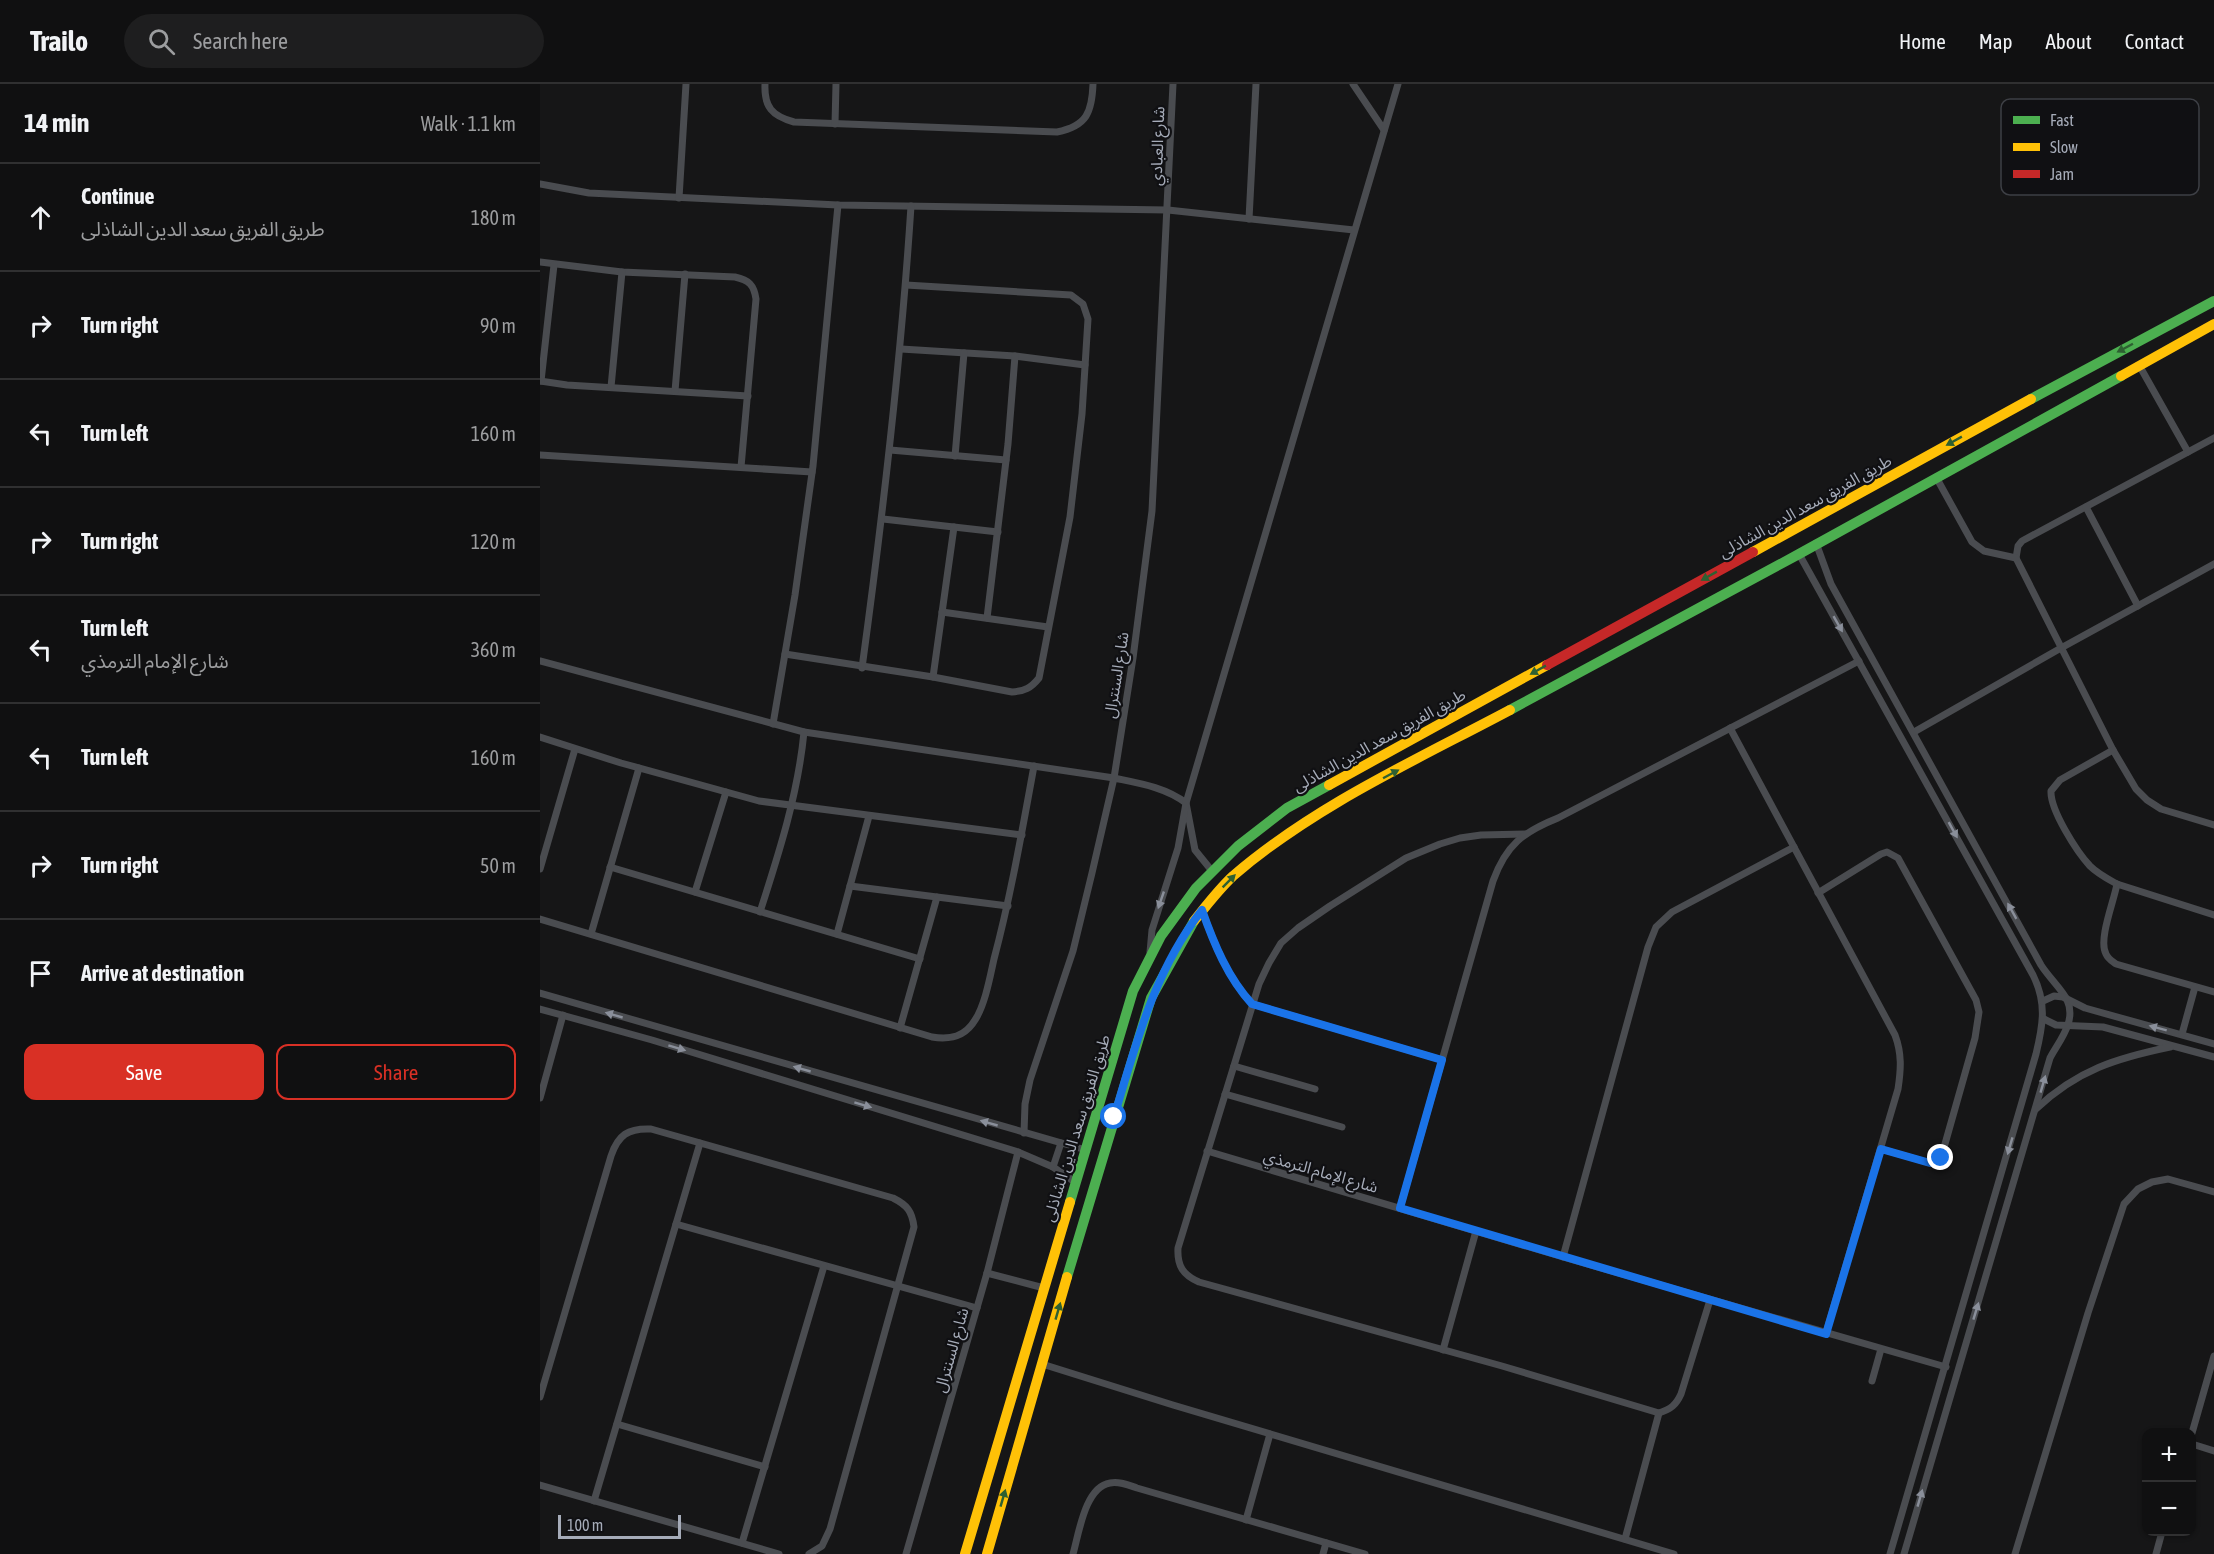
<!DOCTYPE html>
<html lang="en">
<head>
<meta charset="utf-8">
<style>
	body { margin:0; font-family:"Asap Condensed","Noto Sans Arabic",sans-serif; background:#1e1e1f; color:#f1f3f6 }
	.controls { position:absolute; right:18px; bottom:18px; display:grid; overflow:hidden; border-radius:12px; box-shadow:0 2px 4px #0004 }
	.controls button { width:54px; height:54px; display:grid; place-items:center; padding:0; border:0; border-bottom:2px solid #303031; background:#101011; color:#f1f3f6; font:30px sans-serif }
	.scale { position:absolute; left:18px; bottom:15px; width:123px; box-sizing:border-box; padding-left:6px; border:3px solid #a6acb9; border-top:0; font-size:16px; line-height:21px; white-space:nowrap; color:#a6acb9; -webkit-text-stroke:4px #101013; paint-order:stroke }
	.stop { position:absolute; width:18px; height:18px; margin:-14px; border:4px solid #1a73e8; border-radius:50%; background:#fff }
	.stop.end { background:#1a73e8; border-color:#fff; box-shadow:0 2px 6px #0008 }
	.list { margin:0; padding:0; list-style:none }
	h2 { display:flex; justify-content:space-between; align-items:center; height:78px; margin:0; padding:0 24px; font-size:26px }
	h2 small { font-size:20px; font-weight:400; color:#9c9d9f }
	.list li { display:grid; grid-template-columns:39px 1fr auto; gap:18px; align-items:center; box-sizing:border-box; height:108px; padding:0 24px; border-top:2px solid #303031 }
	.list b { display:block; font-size:22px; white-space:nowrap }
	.list p { margin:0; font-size:20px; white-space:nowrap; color:#9c9d9f }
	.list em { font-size:20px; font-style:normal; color:#9c9d9f }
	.actions { display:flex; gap:12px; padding:18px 24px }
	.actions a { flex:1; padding:14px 0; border:2px solid #d93025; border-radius:12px; text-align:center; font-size:21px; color:#d93025 }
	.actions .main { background:#d93025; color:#fff }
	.icon { flex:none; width:33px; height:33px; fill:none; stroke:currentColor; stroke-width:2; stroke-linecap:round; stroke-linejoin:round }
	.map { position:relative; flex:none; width:1674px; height:1470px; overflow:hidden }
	header { display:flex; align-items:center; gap:36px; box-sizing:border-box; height:84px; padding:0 30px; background:#101011; border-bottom:2px solid #303031 }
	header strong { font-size:28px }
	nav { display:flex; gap:33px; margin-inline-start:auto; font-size:21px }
	.search { width:420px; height:54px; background:#1e1e1f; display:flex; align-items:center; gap:15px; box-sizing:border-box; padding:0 21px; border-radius:33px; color:#9c9d9f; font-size:22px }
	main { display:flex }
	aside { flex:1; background:#101011 }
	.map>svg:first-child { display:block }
</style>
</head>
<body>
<header>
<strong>Trailo</strong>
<div class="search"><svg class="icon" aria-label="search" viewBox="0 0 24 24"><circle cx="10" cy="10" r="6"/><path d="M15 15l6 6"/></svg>Search here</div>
<nav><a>Home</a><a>Map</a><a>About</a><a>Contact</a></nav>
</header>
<main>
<aside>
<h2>14 min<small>Walk · 1.1 km</small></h2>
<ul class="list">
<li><svg class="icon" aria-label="ahead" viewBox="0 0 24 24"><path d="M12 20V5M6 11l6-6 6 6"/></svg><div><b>Continue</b><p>طريق الفريق سعد الدين الشاذلى</p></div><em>180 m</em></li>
<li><svg class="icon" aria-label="right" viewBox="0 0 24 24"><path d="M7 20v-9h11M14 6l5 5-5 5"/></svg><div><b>Turn right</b></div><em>90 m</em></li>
<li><svg class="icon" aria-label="left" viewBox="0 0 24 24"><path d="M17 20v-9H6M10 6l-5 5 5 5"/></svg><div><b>Turn left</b></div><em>160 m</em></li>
<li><svg class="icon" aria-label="right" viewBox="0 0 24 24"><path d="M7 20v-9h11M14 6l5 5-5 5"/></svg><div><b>Turn right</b></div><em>120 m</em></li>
<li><svg class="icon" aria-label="left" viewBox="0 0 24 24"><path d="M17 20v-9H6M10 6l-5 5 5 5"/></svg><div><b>Turn left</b><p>شارع الإمام الترمذي</p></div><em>360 m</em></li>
<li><svg class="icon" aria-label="left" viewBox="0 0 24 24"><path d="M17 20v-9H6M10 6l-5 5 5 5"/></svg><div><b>Turn left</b></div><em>160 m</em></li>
<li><svg class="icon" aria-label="right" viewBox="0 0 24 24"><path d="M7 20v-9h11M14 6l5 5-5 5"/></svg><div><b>Turn right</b></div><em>50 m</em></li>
<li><svg class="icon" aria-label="arrive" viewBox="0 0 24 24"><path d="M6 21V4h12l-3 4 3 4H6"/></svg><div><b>Arrive at destination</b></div></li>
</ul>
<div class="actions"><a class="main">Save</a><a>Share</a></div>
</aside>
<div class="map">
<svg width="1674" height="1470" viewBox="0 0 1674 1470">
	<rect width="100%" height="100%" fill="#161617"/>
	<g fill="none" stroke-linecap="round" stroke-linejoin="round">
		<g stroke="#4a4c50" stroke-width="7">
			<path d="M225,0C224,23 232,32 254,38L517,48C547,42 552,28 553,0"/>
			<path d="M813,0L844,46"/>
			<path d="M295,40L296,0"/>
			<path d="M0,100L49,109L298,121L628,126L814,146"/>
			<path d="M139,114L146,0"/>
			<path d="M709,135L716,0"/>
			<path d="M0,178L82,188L195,193C209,196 214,201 216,215L201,383"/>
			<path d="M361,265L475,272L545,281"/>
			<path d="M1599,281L1648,368"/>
			<path d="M0,297L27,301L208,312"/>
			<path d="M1,297L14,181"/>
			<path d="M71,303L82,188"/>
			<path d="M135,307L145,190"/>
			<path d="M1674,354L1482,457L1478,462L1476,474L1573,666L1596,705L1607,716L1621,725L1674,741"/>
			<path d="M350,366L466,376"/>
			<path d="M0,371L272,388"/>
			<path d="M415,372L424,269"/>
			<path d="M1396,393L1432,458L1444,467L1476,474"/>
			<path d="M1546,423L1598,522"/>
			<path d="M343,435L458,448"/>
			<path d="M1276,459L1291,500L1501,881C1507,891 1524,908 1527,916C1537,937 1519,957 1510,974L1364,1470"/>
			<path d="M1259,470L1493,891C1507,919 1503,941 1496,970L1350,1470"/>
			<path d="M402,528L508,543"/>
			<path d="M447,534L468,360L475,272"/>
			<path d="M245,570L393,593L472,608C485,607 491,604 499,594L530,433L542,330L548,235L543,220L531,211L366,201"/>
			<path d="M0,577L264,648L574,694C598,699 625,703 646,719L655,766L672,787"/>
			<path d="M322,584C343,430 361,277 371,122"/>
			<path d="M393,593L414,443"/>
			<path d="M233,640L255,511L273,382L298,121"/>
			<path d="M1190,644L1355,951C1362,970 1361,985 1358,1005L1286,1249"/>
			<path d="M1374,648L1521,564L1674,480"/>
			<path d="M0,653L81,679L219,717L482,751"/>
			<path d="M1573,666L1520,696L1511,707C1510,726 1537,768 1550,782C1558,790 1568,795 1577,800L1674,831"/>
			<path d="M985,750L941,751L920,754L900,760L866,774L790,822L758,844L741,859L729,879L719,900L638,1164C637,1182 643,1191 659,1198L962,1282L1119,1329C1131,1325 1136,1321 1141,1310L1170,1216"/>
			<path d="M70,783L380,875"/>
			<path d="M0,785L35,665"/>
			<path d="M1577,800C1574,817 1558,856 1566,870C1568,875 1572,877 1576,880L1674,908"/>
			<path d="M310,802L468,822"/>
			<path d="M155,808L186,708"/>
			<path d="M1278,809L1341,770L1347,768L1358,774L1436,916L1439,928L1435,954L1401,1074L1396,1078L1390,1079L1341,1065"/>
			<path d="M662,826C674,860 688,894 712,920L902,976"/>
			<path d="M220,828C239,769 258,710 264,648"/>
			<path d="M0,835L392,953C410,956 425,953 435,936C445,921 450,893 454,875C471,811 482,747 494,682"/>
			<path d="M51,850L99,684"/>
			<path d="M297,850L329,732"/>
			<path d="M610,868L612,846L638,764L646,719L858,0"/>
			<path d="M0,909L546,1066"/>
			<path d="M1503,917L1514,912L1523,913L1545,924L1674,960"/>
			<path d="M0,925L112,956L478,1068L513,1083L535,1098"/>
			<path d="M1504,935L1516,941L1563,943L1674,973"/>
			<path d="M360,944L397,813"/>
			<path d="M1642,950L1655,903"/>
			<path d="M694,982L775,1005"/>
			<path d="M685,1010L802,1043"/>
			<path d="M0,1014L23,931"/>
			<path d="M1496,1025C1537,986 1577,974 1630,963"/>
			<path d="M484,1049L485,1020L490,996L533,867L552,789L574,694L593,574L612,427L633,0"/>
			<path d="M667,1067L1023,1173L1406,1283"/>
			<path d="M513,1083L521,1059"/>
			<path d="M860,1124L953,797C966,761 983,748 1018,734L1319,577"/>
			<path d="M136,1140L437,1224"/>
			<path d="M1023,1173L1108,863L1116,843L1132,828L1254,763"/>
			<path d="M447,1189L504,1204"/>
			<path d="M903,1266L936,1147"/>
			<path d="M502,1280L633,1321L1134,1470"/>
			<path d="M1332,1297L1341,1265"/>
			<path d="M0,1313L71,1072C78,1051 88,1044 111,1045L353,1114C367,1121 372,1127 374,1143L290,1445L282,1462L269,1470"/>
			<path d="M77,1340L225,1383"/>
			<path d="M1652,1349L1674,1272"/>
			<path d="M1652,1360L1674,1367"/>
			<path d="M0,1401L239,1470"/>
			<path d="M54,1417L160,1059"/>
			<path d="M706,1436L730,1350"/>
			<path d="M1085,1455L1119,1329"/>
			<path d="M202,1459L284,1182"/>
			<path d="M366,1470L447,1189L478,1068"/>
			<path d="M533,1470C539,1449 545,1403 570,1399C579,1397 588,1401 597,1404L825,1470"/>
			<path d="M783,1470L786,1459"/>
			<path d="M1475,1470L1548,1229L1584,1120L1598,1105L1612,1098L1628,1095L1674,1108"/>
			<path d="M1616,1470L1622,1448"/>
		</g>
		<g stroke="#4caf50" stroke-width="10">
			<path d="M1491,315L1674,217"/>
			<path d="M970,626L1259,470L1581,292"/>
			<path d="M530,1118L593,907L621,852L656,804L698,762L747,724L789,701"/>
			<path d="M527,1193L611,914L654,837"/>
		</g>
		<g stroke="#ffc107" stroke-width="10">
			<path d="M1581,292L1674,240"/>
			<path d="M1213,468L1491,315"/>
			<path d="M789,701L1007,581"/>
			<path d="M654,837C666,822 679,805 693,792C774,722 876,676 970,626"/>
			<path d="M425,1470L530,1118"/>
			<path d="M447,1470L527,1193"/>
		</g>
		<path stroke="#c62828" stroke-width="10" d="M1007,581L1213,468"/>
	</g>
	<defs><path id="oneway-solid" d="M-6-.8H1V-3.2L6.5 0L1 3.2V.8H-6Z" transform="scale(1.5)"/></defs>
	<g fill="#2e6032">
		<use href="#oneway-solid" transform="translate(1585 264) rotate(152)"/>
		<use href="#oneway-solid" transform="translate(1414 357) rotate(151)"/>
		<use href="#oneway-solid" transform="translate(1169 492) rotate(151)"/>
		<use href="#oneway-solid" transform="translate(998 586) rotate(151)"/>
		<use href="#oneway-solid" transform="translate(851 690) rotate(-28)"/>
		<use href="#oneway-solid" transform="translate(689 797) rotate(-45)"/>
		<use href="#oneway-solid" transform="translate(518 1227) rotate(-74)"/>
		<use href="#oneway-solid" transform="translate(463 1414) rotate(-74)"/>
	</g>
	<g fill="#8a8f9a">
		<use href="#oneway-solid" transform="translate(1298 540) rotate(60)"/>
		<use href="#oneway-solid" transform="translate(1413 746) rotate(61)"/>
		<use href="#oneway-solid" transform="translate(621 816) rotate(109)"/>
		<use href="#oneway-solid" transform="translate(1472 827) rotate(-119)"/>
		<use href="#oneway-solid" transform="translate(74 931) rotate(-164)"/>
		<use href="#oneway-solid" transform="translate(1618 944) rotate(-165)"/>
		<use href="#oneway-solid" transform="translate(137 964) rotate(17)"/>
		<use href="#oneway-solid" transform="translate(262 985) rotate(-164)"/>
		<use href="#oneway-solid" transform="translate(1503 1000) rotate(-74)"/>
		<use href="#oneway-solid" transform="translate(323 1021) rotate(17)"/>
		<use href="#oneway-solid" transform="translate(449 1039) rotate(-164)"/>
		<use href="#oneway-solid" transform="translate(1470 1062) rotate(106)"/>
		<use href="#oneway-solid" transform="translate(1436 1227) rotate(-73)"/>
		<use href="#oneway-solid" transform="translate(1380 1414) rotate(-74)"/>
	</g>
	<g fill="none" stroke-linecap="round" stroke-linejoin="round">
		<path stroke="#1a73e8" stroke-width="8" d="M574,1033C596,960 614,887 662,826C674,860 688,894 712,920L902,976L860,1124L1286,1250L1341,1065L1390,1079L1396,1078L1401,1074"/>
	</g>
	<g text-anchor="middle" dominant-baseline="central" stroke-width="4.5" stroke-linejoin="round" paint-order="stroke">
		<g font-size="16" fill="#a6acb9" stroke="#101013">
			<text transform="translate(617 62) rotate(-88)">شارع العبادي</text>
			<text transform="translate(1265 422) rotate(-29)">طريق الفريق سعد الدين الشاذلى</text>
			<text transform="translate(576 591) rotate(-81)">شارع السنترال</text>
			<text transform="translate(839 656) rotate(-29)">طريق الفريق سعد الدين الشاذلى</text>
			<text transform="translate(536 1044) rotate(-73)">طريق الفريق سعد الدين الشاذلى</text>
			<text transform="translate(781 1087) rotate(16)">شارع الإمام الترمذي</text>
			<text transform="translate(411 1266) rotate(-74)">شارع السنترال</text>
		</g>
	</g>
	<rect x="1461" y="15" width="198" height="96" rx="9" fill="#101013" stroke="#3d3f45" stroke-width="1.5"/>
	<rect x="1473" y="32" width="27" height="8" fill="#4caf50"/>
	<rect x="1473" y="59" width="27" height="8" fill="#ffc107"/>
	<rect x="1473" y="86" width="27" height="8" fill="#c62828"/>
	<g font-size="16" fill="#a6acb9">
		<text x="1510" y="42">Fast</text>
		<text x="1510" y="69">Slow</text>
		<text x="1510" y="96">Jam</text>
	</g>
</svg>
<div class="controls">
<button>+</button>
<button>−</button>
</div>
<div class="scale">100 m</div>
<div class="stop" style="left:574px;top:1033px"></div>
<div class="stop end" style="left:1401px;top:1074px"></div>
</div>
</main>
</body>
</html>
